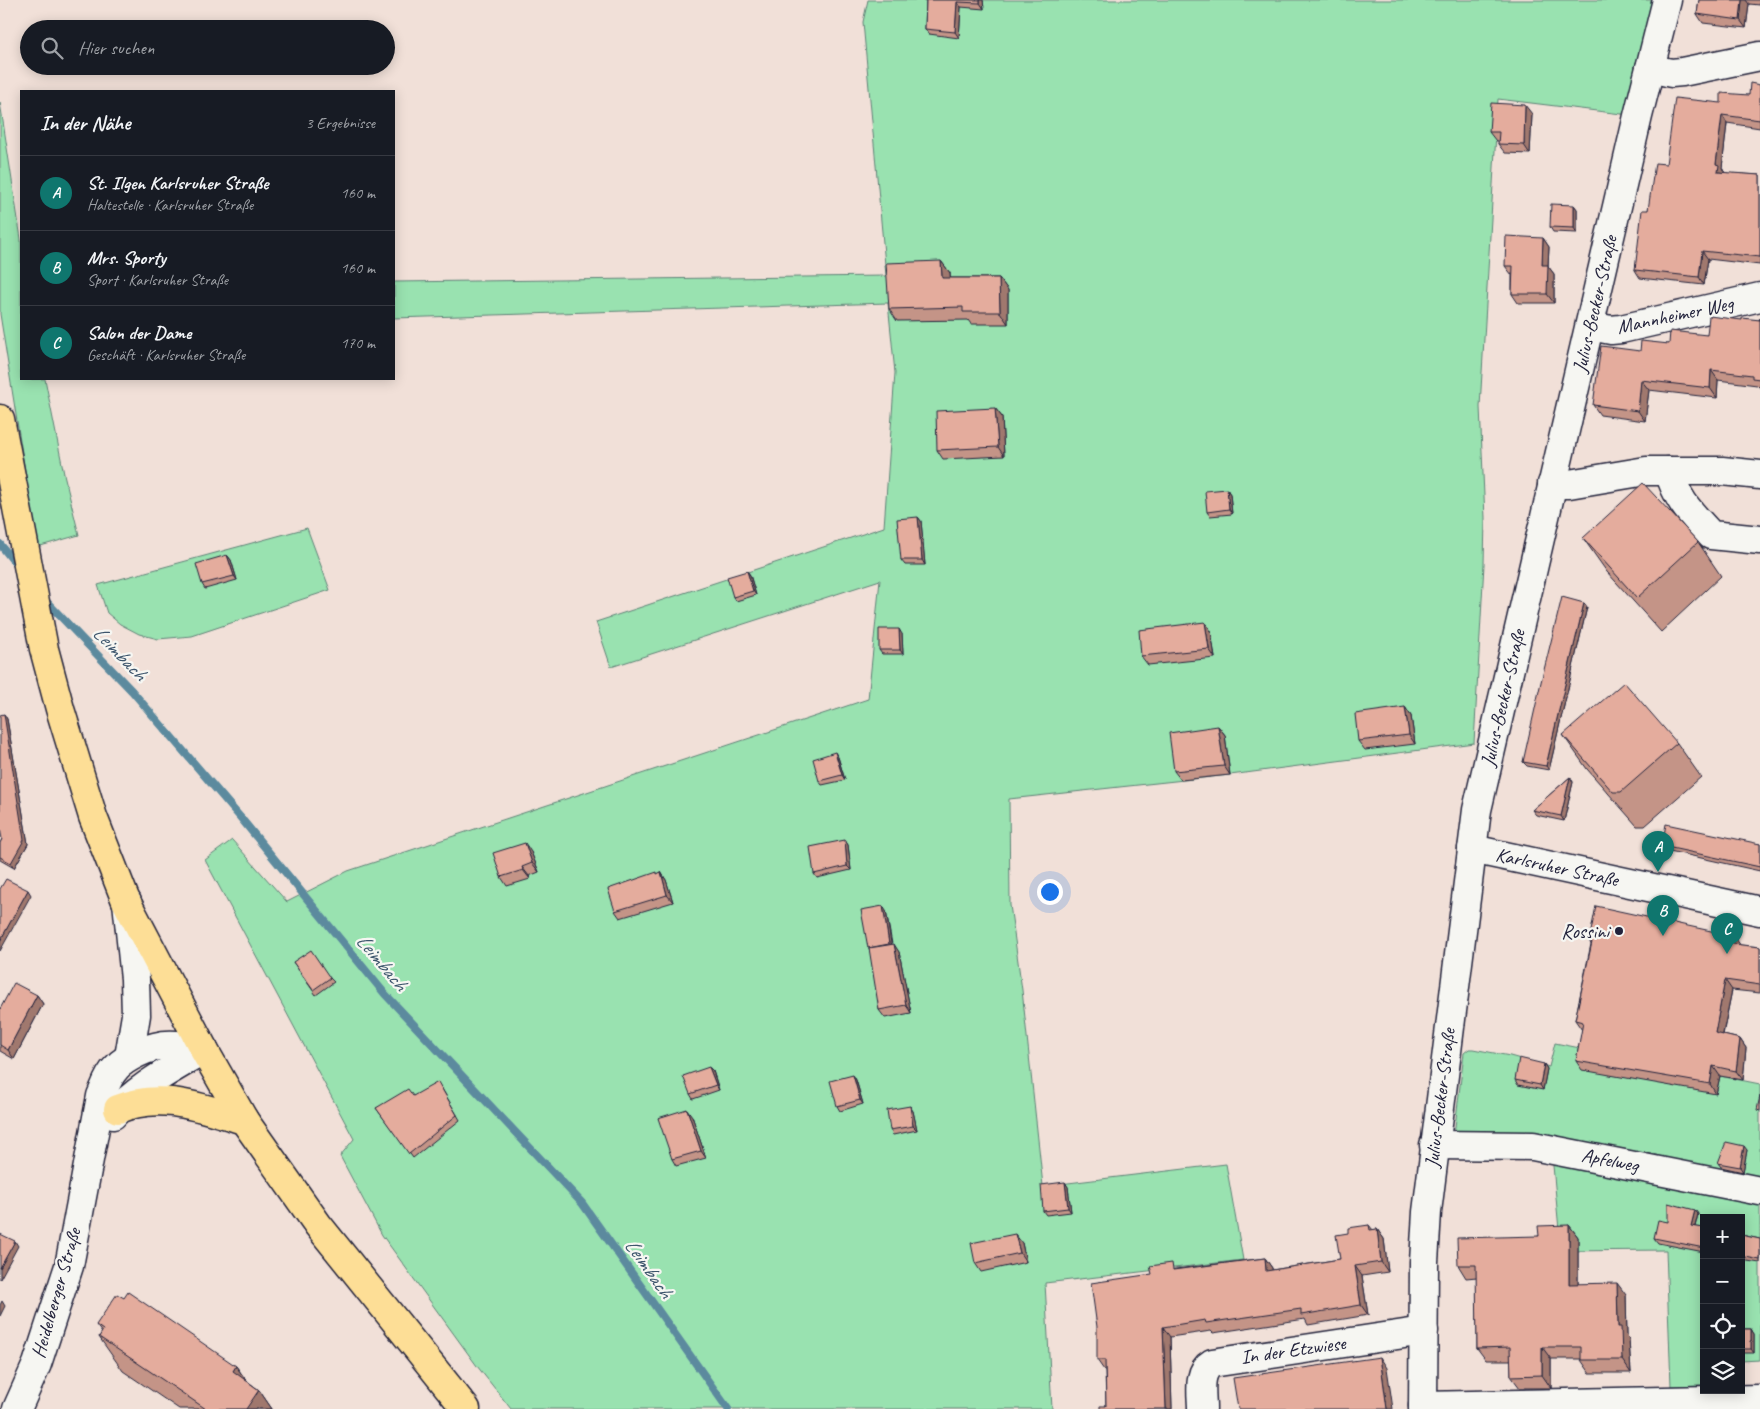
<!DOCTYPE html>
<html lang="de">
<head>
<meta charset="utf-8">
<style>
	body { margin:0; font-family:Caveat,sans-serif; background:#20242c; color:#f1f3f6 }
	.controls { position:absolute; right:15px; bottom:15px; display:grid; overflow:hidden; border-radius:0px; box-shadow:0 2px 12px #0003 }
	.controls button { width:45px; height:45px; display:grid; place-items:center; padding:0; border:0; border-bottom:1px solid #363941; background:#171b24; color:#f1f3f6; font:25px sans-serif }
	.you { position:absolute; left:1049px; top:891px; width:18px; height:18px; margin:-12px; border:4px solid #fff; border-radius:50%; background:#1a73e8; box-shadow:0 0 0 8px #1a73e833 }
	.badge { display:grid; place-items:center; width:32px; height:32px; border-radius:50%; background:#0f766e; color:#fff; font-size:16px; font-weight:700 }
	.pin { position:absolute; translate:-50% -41px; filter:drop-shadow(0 1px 2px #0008) }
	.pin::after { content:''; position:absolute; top:26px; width:18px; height:15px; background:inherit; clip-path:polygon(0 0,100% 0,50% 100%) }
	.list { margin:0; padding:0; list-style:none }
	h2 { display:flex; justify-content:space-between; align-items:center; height:65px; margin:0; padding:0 20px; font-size:21px }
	h2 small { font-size:16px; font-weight:400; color:#9ea1a6 }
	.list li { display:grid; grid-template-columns:32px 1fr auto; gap:15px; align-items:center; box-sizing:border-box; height:75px; padding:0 20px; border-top:1px solid #363941 }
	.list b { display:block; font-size:19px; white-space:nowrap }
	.list p { margin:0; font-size:16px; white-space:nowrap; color:#9ea1a6 }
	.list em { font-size:16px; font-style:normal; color:#9ea1a6 }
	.icon { flex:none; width:28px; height:28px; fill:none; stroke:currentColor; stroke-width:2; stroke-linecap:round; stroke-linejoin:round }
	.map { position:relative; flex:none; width:1760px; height:1409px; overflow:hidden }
	.search { position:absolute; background:#171b24; box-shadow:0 2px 12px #0003; left:20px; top:20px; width:375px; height:55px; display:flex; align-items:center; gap:12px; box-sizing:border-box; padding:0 18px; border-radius:28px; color:#9ea1a6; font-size:19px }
	.panel { position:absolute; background:#171b24; box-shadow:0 2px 12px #0003; left:20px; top:90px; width:375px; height:290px; border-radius:0px }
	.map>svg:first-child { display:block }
</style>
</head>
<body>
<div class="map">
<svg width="1760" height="1409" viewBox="0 0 1760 1409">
	<rect width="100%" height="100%" fill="#f1e0d8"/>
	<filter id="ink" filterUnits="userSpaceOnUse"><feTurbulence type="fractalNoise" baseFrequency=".02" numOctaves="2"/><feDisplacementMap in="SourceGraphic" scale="10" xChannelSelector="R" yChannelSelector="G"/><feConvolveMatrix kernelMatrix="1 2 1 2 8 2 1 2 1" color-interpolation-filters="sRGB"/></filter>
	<g filter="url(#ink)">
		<g fill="#99e2b0" stroke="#5e8276">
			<path d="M868,0H1667L1638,116L1498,99L1480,407L1485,518L1484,564L1474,743L1230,775L1009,799L1010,905L1022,990L1043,1186L1226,1164L1243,1260L1045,1283L1052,1409H511L477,1366L382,1235L340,1156L354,1139L205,860L232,840L287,902L348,871L868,699L880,580L611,667L596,622L884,527L895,373L888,303L394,318V282L886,276L863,22Z"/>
			<path d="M0,102L21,239V379H45L64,474L79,535L37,547L0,314Z"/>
			<path d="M307,528L330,590L192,636L158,639L139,634L120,624L107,613L98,585Z"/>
			<path d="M1555,1043L1760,1084V1360L1741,1361V1218H1704V1385L1671,1386L1666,1250L1561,1251L1552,1155L1454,1135L1464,1053L1469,1049H1473L1510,1056L1549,1067Z"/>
		</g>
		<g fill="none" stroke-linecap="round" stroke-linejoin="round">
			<g stroke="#5b8a9e" stroke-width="8">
				<path d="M0,544L19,568"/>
				<path d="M43,598L132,691L240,817L385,994L582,1203L728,1409"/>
			</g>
			<defs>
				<g id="minor">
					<path d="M1650,68L1671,73L1682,72L1760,56"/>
					<path d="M1590,326L1611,330L1621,329L1760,297"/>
					<path d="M1669,471C1678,502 1690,512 1711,535L1760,540"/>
					<path d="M1552,484H1569L1646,471H1722L1760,475"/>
					<path d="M1472,849L1760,911"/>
					<path d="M127,902L135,979L136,1015L129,1057"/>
					<path d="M113,1115C138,1086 171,1070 204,1050"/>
					<path d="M1434,1145L1533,1146L1760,1191"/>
					<path d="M1423,1406L1760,1399"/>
					<path d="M17,1409L37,1364L69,1266L101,1096C105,1087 108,1076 116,1068C122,1061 130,1057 138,1053C164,1041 177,1044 204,1050"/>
					<path d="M1202,1409C1202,1394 1197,1372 1212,1363L1424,1331"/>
					<path d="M1423,1409L1424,1262L1427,1212L1477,810L1638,116L1667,0"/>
				</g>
				<g id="major">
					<path d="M0,419L44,649L60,709L93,817L126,901L204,1050L244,1120L318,1225L466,1409"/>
					<path d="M118,1109C161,1091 202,1108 244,1120"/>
				</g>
			</defs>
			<use href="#minor" stroke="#22223b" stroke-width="31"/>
			<use href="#major" stroke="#22223b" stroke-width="31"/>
			<use href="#minor" stroke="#f6f6f2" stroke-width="28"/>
			<use href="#major" stroke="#fdde96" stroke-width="28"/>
		</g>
		<g fill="#c49487" stroke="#22223b">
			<path d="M926,0H983L984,9L961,7L959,38L929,34L925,29Z"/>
			<path d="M1699,0H1760V5L1749,4L1746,28L1703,23L1697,14Z"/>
			<path d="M1760,85V128L1727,123L1722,168L1725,173L1760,175V265L1708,259L1704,285L1640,278L1635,270L1648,210L1666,164L1721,103L1749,95Z"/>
			<path d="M1532,114L1530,154L1505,153L1498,144L1499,141H1496L1489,132Z"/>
			<path d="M1574,205L1577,209V233L1553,232L1550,227Z"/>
			<path d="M1543,238L1549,247L1548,266L1554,274V303H1518L1512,294V275L1505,266Z"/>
			<path d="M941,261L950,273V278H999L1008,290V324H971L968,320L897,321L889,309Z"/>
			<path d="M1760,318V388L1757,385L1718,380L1717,398L1649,390L1645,421L1600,415L1593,405L1640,351L1707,335L1742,320H1760Z"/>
			<path d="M995,408L1002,417L1004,456L943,459L937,450Z"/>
			<path d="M1227,489L1230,494L1232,514L1210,516L1207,512Z"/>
			<path d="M918,517L921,521L925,565H905L901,560Z"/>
			<path d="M1583,538L1698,542L1721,576L1661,632L1607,572Z"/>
			<path d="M227,555L231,560L237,580L205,589L202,584Z"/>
			<path d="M747,571L750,575L756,595L736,601L733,597Z"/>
			<path d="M1584,603L1587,607L1549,770L1527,766L1523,762Z"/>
			<path d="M1211,631L1215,658L1148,665L1141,656Z"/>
			<path d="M902,634L903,654H882L879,650Z"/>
			<path d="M1405,707L1411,716L1415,744L1365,750L1358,741Z"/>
			<path d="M4,714L7,719L28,844L14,868L0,860V843L2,839Z"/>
			<path d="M1218,726L1225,735L1230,775L1181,780L1174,771Z"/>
			<path d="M1563,735L1677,743L1701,777L1645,826H1637L1587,769Z"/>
			<path d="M838,757L845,780L822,785L819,781Z"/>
			<path d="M1570,777L1573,782L1564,821L1536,815L1532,810Z"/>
			<path d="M845,840L848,845L851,870L817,878L814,874Z"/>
			<path d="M1760,844V871L1665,850L1662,846Z"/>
			<path d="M531,852L539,872L529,876L530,879L507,886L501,877Z"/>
			<path d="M661,872L666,880L673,902L620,918L615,911L658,874Z"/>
			<path d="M886,911L892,944L899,952L911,1013L885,1018L879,1010Z"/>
			<path d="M1589,941L1740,945L1760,947V993L1732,990L1723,1035L1740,1039L1746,1048L1743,1080L1720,1076L1716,1094L1582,1070L1576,1061L1582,1030L1575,1020L1591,944Z"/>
			<path d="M293,962L330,978L334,982L316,995Z"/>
			<path d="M37,995L43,1004L14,1059L0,1051V1009Z"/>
			<path d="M1544,1064L1547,1069L1543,1090L1518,1085L1515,1080Z"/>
			<path d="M713,1071L719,1090L693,1099L690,1094Z"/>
			<path d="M853,1075L856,1080L863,1104L840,1111L837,1106Z"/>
			<path d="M441,1087L460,1120L413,1158L376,1108Z"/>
			<path d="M913,1111L917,1130L893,1135L890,1130Z"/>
			<path d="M692,1116L706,1158L676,1166L672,1159Z"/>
			<path d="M1747,1150L1743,1172L1721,1167L1718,1163Z"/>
			<path d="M1065,1182L1068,1187L1071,1212L1046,1215L1043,1211Z"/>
			<path d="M1695,1210L1698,1214L1695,1227L1704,1228V1252L1658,1243L1654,1238L1668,1222Z"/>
			<path d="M1369,1225L1373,1230L1377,1229L1384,1239L1388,1272L1362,1276L1368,1315L1308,1325L1305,1319L1213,1333L1211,1331L1170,1337L1172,1409H1100L1106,1406L1105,1370H1104L1097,1360L1152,1274L1176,1269L1265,1258L1272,1268V1270L1340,1259L1348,1233Z"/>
			<path d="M1569,1225L1578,1237V1284L1626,1295L1627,1336L1629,1339L1631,1373H1590L1581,1360V1359H1551V1388H1520L1511,1376V1360H1486L1477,1348V1277L1466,1278L1458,1265Z"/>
			<path d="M1741,1235L1760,1239V1263L1741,1260Z"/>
			<path d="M1022,1243L1026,1262L981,1272L975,1263Z"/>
			<path d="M96,1325L236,1366L246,1380L259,1390L272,1409H179L123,1371L99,1337L102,1333Z"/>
			<path d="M1741,1329H1751L1754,1334V1353H1741Z"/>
		</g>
		<g fill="#a0786e" stroke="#22223b">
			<path d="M980,0H983L984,9L980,3Z"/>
			<path d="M1742,0H1746L1749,4L1746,28L1740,20Z"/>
			<path d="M957,2L961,7L959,38L955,32Z"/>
			<path d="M1525,105L1532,114L1530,154L1524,145Z"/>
			<path d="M1722,115L1727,123L1722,168L1725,173L1718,172L1716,164Z"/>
			<path d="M1574,205L1577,209V233L1574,228Z"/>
			<path d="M1543,238L1549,247L1548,266L1554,274V303L1547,294L1542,265Z"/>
			<path d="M1702,251L1708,259L1704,285L1699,277Z"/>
			<path d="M941,261L950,273L951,291L942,278Z"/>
			<path d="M999,278L1008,290V324L1000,312Z"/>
			<path d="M1711,370L1718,380L1717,398L1710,388Z"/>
			<path d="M1641,380L1649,390L1645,421L1638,411Z"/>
			<path d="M995,408L1002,417L1004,456L998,447Z"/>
			<path d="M1227,489L1230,494L1232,514L1229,509Z"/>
			<path d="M918,517L921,521L925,565L922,560Z"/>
			<path d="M227,555L231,560L237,580L234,576Z"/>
			<path d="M747,571L750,575L756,595L753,591Z"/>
			<path d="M1584,603L1587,607L1549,770L1546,766Z"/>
			<path d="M1205,622L1211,631L1215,658L1209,649Z"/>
			<path d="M899,629L902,634L903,654L900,650Z"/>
			<path d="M1405,707L1411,716L1415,744L1409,735Z"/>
			<path d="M4,714L7,719L28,844L14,868L11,863Z"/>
			<path d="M1218,726L1225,735L1230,775L1224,766Z"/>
			<path d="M835,752L838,757L845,780L842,775Z"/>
			<path d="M1570,777L1573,782L1564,821L1561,816Z"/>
			<path d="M845,840L848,845L851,870L847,866Z"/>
			<path d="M525,843L531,852L539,872L532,863Z"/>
			<path d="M522,867L529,876L530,879L523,870Z"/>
			<path d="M661,872L666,880L673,902L667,895Z"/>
			<path d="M28,890L31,895L0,951V941Z"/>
			<path d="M883,906L886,911L892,949L889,944Z"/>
			<path d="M1734,936L1741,946L1733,944Z"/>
			<path d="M894,944L899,952L911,1013L906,1005Z"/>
			<path d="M1725,980L1732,990L1721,1043L1715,1033Z"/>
			<path d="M37,995L43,1004L14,1059L8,1050Z"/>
			<path d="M1740,1039L1746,1048L1743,1080L1736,1071Z"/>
			<path d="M1544,1064L1547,1069L1543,1090L1540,1085Z"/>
			<path d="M1713,1066L1720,1076L1716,1094L1710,1084Z"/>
			<path d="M709,1067L713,1071L719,1090L716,1085Z"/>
			<path d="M853,1075L856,1080L863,1104L860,1100Z"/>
			<path d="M910,1106L913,1111L917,1130L913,1126Z"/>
			<path d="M687,1109L692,1116L706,1158L701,1151Z"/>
			<path d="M1744,1146L1747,1150L1743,1172L1740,1167Z"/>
			<path d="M1065,1182L1068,1187L1071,1212L1068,1208Z"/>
			<path d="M1695,1210L1698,1214L1694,1230L1691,1226Z"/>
			<path d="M1569,1225L1578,1237V1296L1569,1284Z"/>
			<path d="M1377,1229L1384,1239L1388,1272L1381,1262Z"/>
			<path d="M1015,1234L1022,1243L1026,1262L1020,1253Z"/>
			<path d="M15,1241L18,1246L0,1279V1268Z"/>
			<path d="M1265,1258L1272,1268L1273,1281L1266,1271Z"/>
			<path d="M1355,1266L1362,1276L1368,1315L1361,1305Z"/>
			<path d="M1617,1283L1626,1295L1627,1336L1629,1339L1631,1373L1622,1360L1618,1327Z"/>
			<path d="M2,1301L5,1306L0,1316V1305Z"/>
			<path d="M1163,1327L1170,1337L1172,1409H1166Z"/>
			<path d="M1751,1329L1754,1334V1353L1751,1349Z"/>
			<path d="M1542,1347L1551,1359V1388L1542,1375Z"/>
			<path d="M1380,1357L1387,1368L1393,1409H1387Z"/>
			<path d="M236,1366L256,1395L259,1390L272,1409H246L233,1371Z"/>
		</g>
		<g fill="#e4ac9d" stroke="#22223b">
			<path d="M926,0H980V3L957,2L955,32L925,29Z"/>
			<path d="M1699,0H1742L1740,20L1697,14Z"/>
			<path d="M1750,83L1760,85V120L1722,115L1716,164L1719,165L1718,172L1760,175V257L1702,251L1699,277L1635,270L1642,210H1648L1655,163L1666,164L1675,98L1721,103V93L1749,95Z"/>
			<path d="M1491,103L1525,105L1524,145L1498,144L1499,132H1489Z"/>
			<path d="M1551,204L1574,205V228L1550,227Z"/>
			<path d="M1506,236L1543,238L1542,265H1548L1547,294H1512L1513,266H1505Z"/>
			<path d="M941,261L942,278H999L1000,312H963V307L889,309L886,263Z"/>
			<path d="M1709,316L1742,320V318L1760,320V318V379L1752,378V375L1711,370L1710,388L1641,380L1638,411L1593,405L1601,346L1640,351L1641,341L1669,344L1670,331L1707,335Z"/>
			<path d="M995,408L998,447L937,450L936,411Z"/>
			<path d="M1643,483L1698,542L1637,598L1583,538Z"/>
			<path d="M1227,489L1229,509L1207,512L1205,491Z"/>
			<path d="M918,517L922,560H901L897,519Z"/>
			<path d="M227,555L234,576L202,584L196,564Z"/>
			<path d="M747,571L753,591L733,597L727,577Z"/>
			<path d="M1562,597L1584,603L1546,766L1523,762L1541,682Z"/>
			<path d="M1205,622L1209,649L1141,656L1139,630Z"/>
			<path d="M879,629H899L900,650H879Z"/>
			<path d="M1624,682L1677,743L1621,792H1613L1563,735Z"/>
			<path d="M1405,707L1409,735L1358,741L1355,714Z"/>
			<path d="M4,714L24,840L11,863L0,857V843L2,839L0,828V715Z"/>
			<path d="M1218,726L1224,766L1174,771L1169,733Z"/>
			<path d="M835,752L842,775L819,781L813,759Z"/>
			<path d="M1570,777L1561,816L1532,810Z"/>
			<path d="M1666,824L1760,844V867L1662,846Z"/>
			<path d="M845,840L847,866L814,874L810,847Z"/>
			<path d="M525,843L532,863L522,867L523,870L501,877L493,853Z"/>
			<path d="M657,872V874L661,872L667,895L615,911L608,889Z"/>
			<path d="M6,879L28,890L0,941V889Z"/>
			<path d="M883,906L889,944L868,948L861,910Z"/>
			<path d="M1596,906L1734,936L1733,944L1760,947V985L1725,980L1715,1033L1740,1039L1736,1071L1713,1066L1710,1084L1576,1061L1583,1022L1575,1020L1592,942L1589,941Z"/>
			<path d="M894,944L906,1005L879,1010L869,948Z"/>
			<path d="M311,950L330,978L313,990L293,962Z"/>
			<path d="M14,983L37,995L8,1050L0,1045V1009Z"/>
			<path d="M1519,1058L1544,1064L1540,1085L1515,1080Z"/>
			<path d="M709,1067L716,1085L690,1094L683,1076Z"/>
			<path d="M853,1075L860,1100L837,1106L830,1081Z"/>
			<path d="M438,1082L457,1115L409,1154L376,1108L408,1089L413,1096Z"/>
			<path d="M1760,1096V1111L1757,1110Z"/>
			<path d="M910,1106L913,1126L890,1130L887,1110Z"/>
			<path d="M687,1109L701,1151L672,1159L658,1118Z"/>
			<path d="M1726,1142L1744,1146L1740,1167L1718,1163Z"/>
			<path d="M1065,1182L1068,1208L1043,1211L1041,1185Z"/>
			<path d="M1668,1203L1695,1210L1691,1226L1704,1228V1248L1654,1238L1658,1220L1668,1222Z"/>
			<path d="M1369,1225L1370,1230L1377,1229L1381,1262L1355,1266L1361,1305L1301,1315V1309L1206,1323L1205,1320L1163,1327L1166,1409H1100V1406H1106L1105,1360H1097V1327L1091,1283L1152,1274L1150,1266L1172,1263L1173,1270L1265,1258L1266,1271L1340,1259L1336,1235L1348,1233V1228Z"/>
			<path d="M1569,1225V1284L1617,1283L1618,1327H1621L1622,1360H1581V1347H1542V1375L1511,1376L1510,1347L1477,1348L1476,1265H1458L1457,1238L1539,1236L1538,1226Z"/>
			<path d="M0,1234L15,1241L0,1268Z"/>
			<path d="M1015,1234L1020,1253L975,1263L971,1243Z"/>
			<path d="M1741,1235L1760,1239V1260L1741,1256Z"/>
			<path d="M128,1292L236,1366L233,1371L259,1390L246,1409H206L99,1337L103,1330L96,1325L117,1294L124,1298Z"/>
			<rect x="1741" y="1329" width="10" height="20"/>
			<path d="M1380,1357L1387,1409H1238L1233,1378Z"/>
		</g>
	</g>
	<circle fill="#22223b" stroke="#f6f6f2" stroke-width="2" cx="1619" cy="931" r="5"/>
	<g text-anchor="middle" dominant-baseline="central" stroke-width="4.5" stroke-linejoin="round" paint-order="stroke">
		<g font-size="20" fill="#22223b" stroke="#f6f6f2">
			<text transform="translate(1595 304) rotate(-77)">Julius-Becker-Straße</text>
			<text transform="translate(1675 315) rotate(-12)">Mannheimer Weg</text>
			<text transform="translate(1503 698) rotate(-77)">Julius-Becker-Straße</text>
			<text transform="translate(1557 867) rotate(12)">Karlsruher Straße</text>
			<text transform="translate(1440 1098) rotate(-83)">Julius-Becker-Straße</text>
			<text transform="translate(1610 1160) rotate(11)">Apfelweg</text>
			<text transform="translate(56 1293) rotate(-74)">Heidelberger Straße</text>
			<text transform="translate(1293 1350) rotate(-8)">In der Etzwiese</text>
		</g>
		<g font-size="20" fill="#22223b" stroke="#f6f6f2" text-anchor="end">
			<text x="1609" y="931">Rossini</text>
		</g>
		<g font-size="21" font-style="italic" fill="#3e566d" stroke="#f6f6f2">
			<text transform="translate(120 653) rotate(46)">Leimbach</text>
			<text transform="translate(382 962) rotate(50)">Leimbach</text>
			<text transform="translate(649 1268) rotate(55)">Leimbach</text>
		</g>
	</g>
</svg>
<div class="controls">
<button>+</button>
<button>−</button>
<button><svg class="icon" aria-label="locate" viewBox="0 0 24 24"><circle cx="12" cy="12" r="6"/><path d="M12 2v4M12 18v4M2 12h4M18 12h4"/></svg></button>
<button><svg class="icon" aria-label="layers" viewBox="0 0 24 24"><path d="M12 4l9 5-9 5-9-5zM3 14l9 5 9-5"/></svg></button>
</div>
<div class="you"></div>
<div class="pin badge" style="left:1658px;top:872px">A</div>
<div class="pin badge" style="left:1663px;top:936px">B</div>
<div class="pin badge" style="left:1727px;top:954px">C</div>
<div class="search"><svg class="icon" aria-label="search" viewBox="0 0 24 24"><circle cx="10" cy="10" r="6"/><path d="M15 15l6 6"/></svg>Hier suchen</div>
<section class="panel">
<h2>In der Nähe<small>3 Ergebnisse</small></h2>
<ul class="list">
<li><span class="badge">A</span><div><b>St. Ilgen Karlsruher Straße</b><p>Haltestelle · Karlsruher Straße</p></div><em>160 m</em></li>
<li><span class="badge">B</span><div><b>Mrs. Sporty</b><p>Sport · Karlsruher Straße</p></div><em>160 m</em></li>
<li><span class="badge">C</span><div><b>Salon der Dame</b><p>Geschäft · Karlsruher Straße</p></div><em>170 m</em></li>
</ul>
</section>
</div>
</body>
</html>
